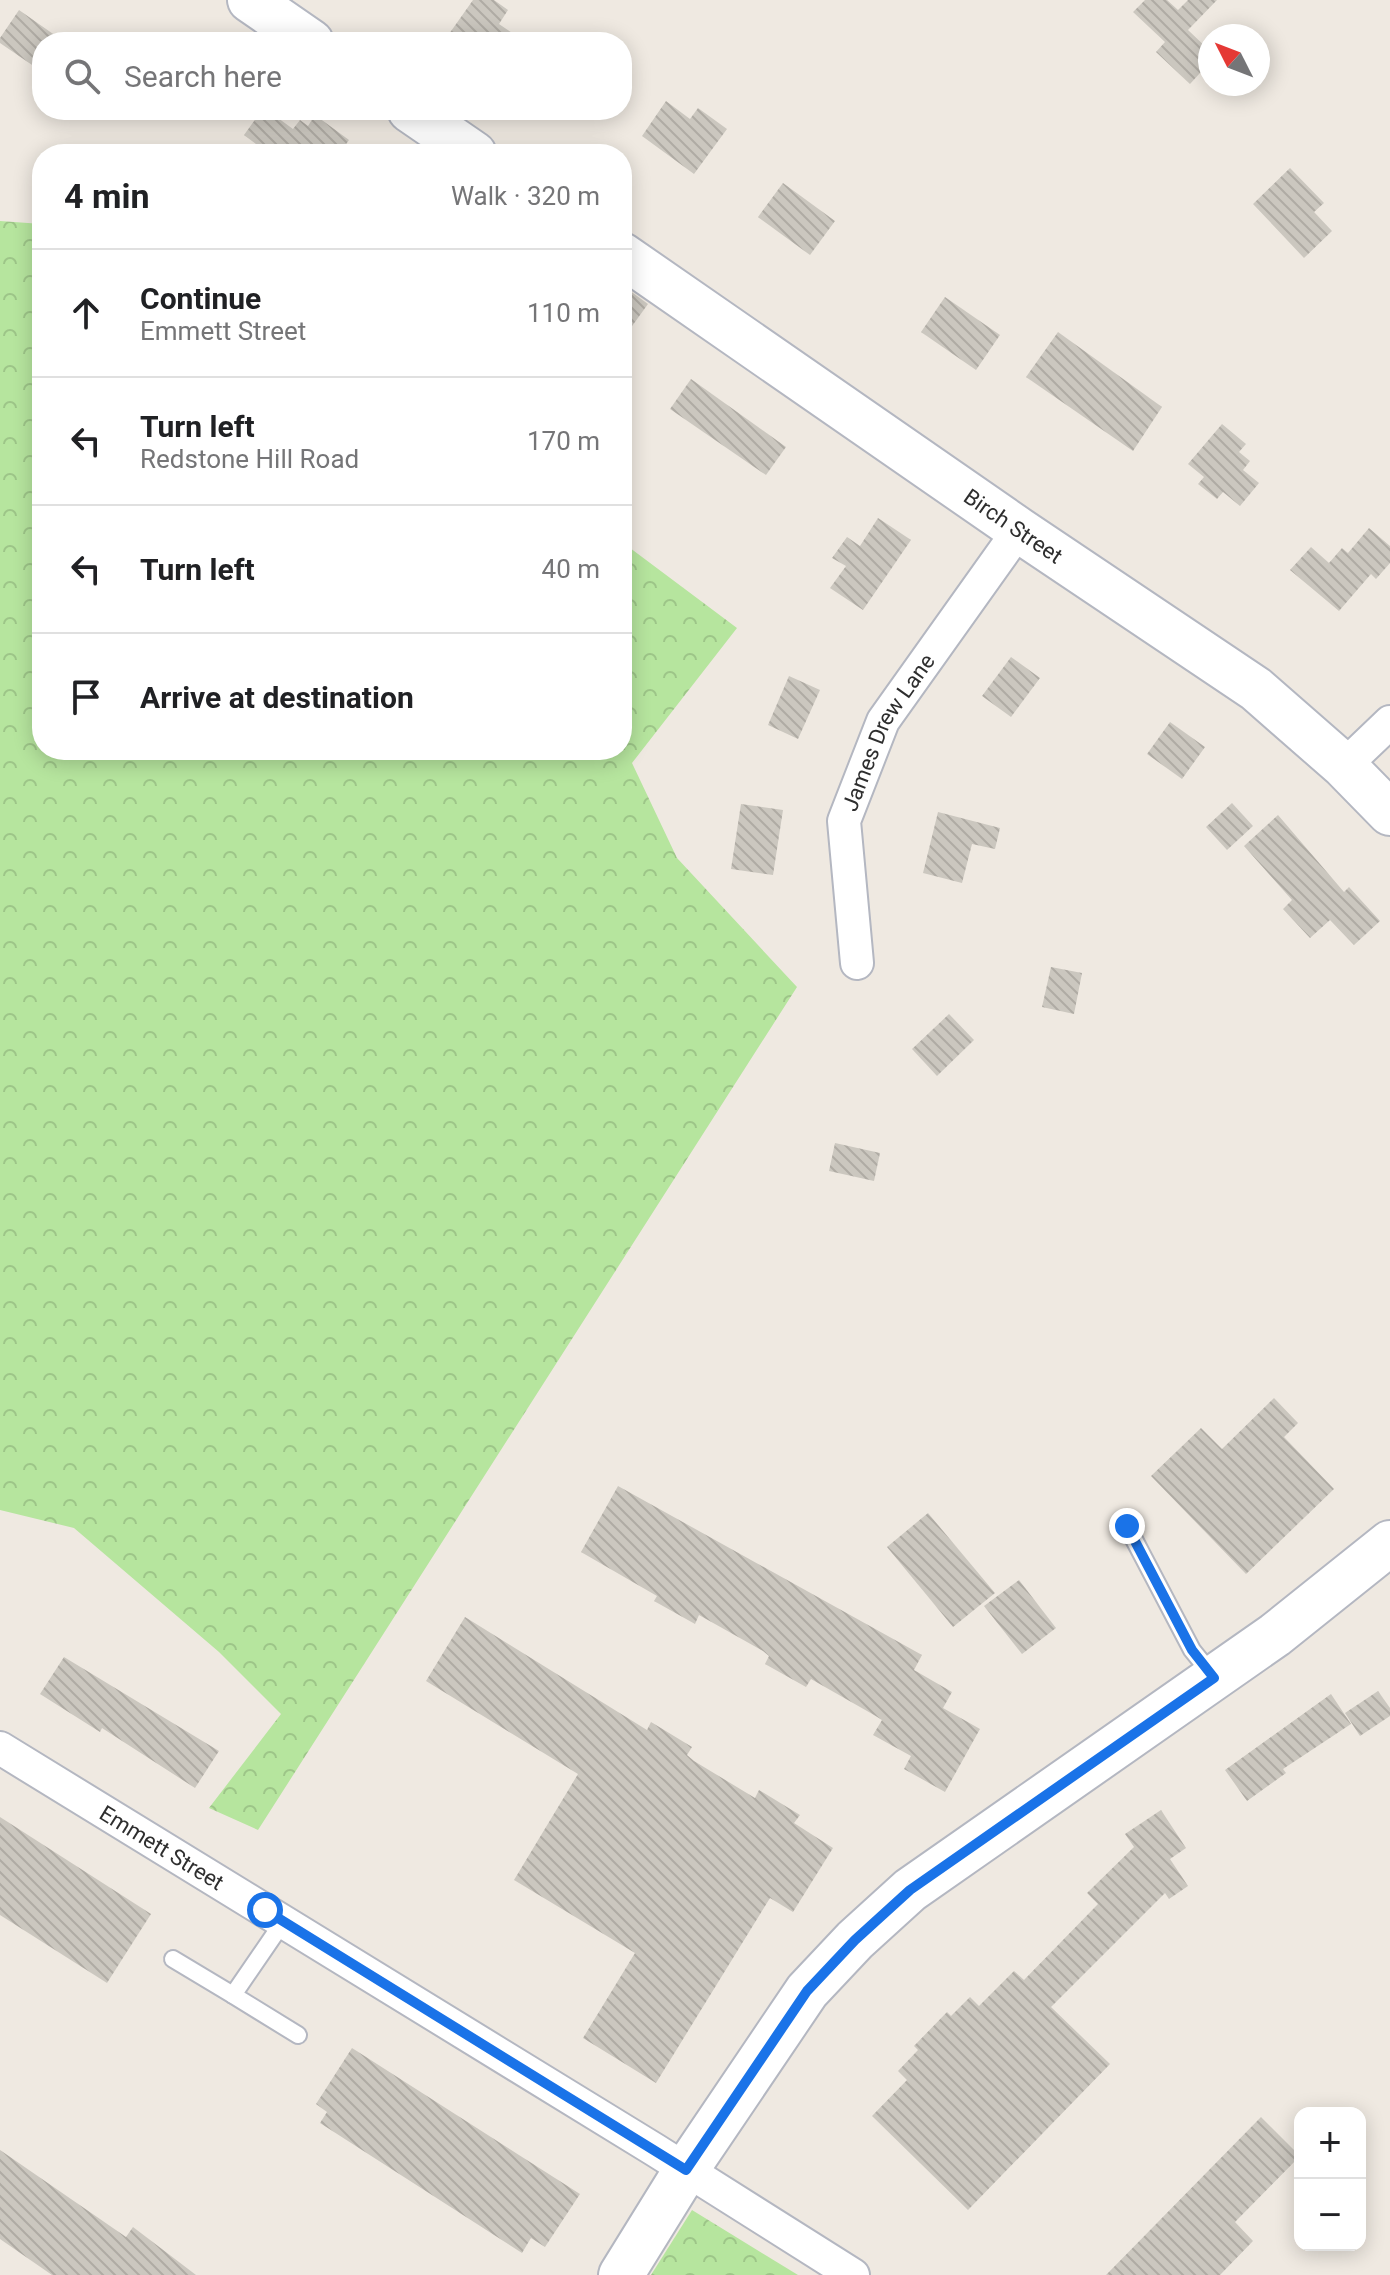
<!DOCTYPE html>
<html lang="en">
<head>
<meta charset="utf-8">
<style>
	body { margin:0; font-family:Roboto,sans-serif; background:#f6f6f6; color:#202124 }
	.controls { position:absolute; right:24px; bottom:24px; display:grid; overflow:hidden; border-radius:16px; box-shadow:0 4px 20px #0003 }
	.controls button { width:72px; height:72px; display:grid; place-items:center; padding:0; border:0; border-bottom:2px solid #e0e0e0; background:#fff; color:#202124; font:40px sans-serif }
	.compass { position:absolute; left:1198px; top:24px; width:72px; height:72px; border-radius:50%; background:#fff; box-shadow:0 4px 20px #0003; rotate:312deg }
	.stop { position:absolute; width:24px; height:24px; margin:-18px; border:6px solid #1a73e8; border-radius:50%; background:#fff }
	.stop.end { background:#1a73e8; border-color:#fff; box-shadow:0 2px 8px #0008 }
	.list { margin:0; padding:0; list-style:none }
	h2 { display:flex; justify-content:space-between; align-items:center; height:104px; margin:0; padding:0 32px; font-size:34px }
	h2 small { font-size:26px; font-weight:400; color:#757577 }
	.list li { display:grid; grid-template-columns:52px 1fr auto; gap:24px; align-items:center; box-sizing:border-box; height:128px; padding:0 32px; border-top:2px solid #e0e0e0 }
	.list b { display:block; font-size:30px; white-space:nowrap }
	.list p { margin:0; font-size:26px; white-space:nowrap; color:#757577 }
	.list em { font-size:26px; font-style:normal; color:#757577 }
	.icon { flex:none; width:44px; height:44px; fill:none; stroke:currentColor; stroke-width:2; stroke-linecap:round; stroke-linejoin:round }
	.map { position:relative; flex:none; width:1390px; height:2275px; overflow:hidden }
	.search { position:absolute; background:#fff; box-shadow:0 4px 20px #0003; left:32px; top:32px; width:600px; height:88px; display:flex; align-items:center; gap:20px; box-sizing:border-box; padding:0 28px; border-radius:32px; color:#757577; font-size:30px }
	.panel { position:absolute; background:#fff; box-shadow:0 4px 20px #0003; left:32px; top:144px; width:600px; height:616px; border-radius:32px }
	.map>svg:first-child { display:block }
</style>
</head>
<body>
<div class="map">
<svg width="1390" height="2275" viewBox="0 0 1390 2275">
	<defs>
		<pattern id="forest-crowns" width="20" height="18" patternUnits="userSpaceOnUse" patternTransform="scale(2)"><rect width="20" height="18" fill="#b6e59e"/><path d="M2 6a3 3 0 1 1 6 0M12 15a3 3 0 1 1 6 0" fill="none" stroke="#9dc588"/></pattern>
		<pattern id="building-back-hatch" width="6" height="6" patternUnits="userSpaceOnUse" patternTransform="scale(2)"><rect width="6" height="6" fill="#cbc7bf"/><path d="M-1 5l2 2M0 0l6 6M5-1l2 2" fill="none" stroke="#afaba4"/></pattern>
	</defs>
	<rect width="100%" height="100%" fill="#efe9e1"/>
	<g fill="url(#forest-crowns)">
		<path d="M0,221L42,224V750H622V542L737,628L632,763L677,858L797,987L258,1830L209,1808L281,1714L219,1652L74,1528L0,1510Z"/>
		<path d="M692,2210L798,2275H651Z"/>
	</g>
	<g fill="url(#building-back-hatch)">
		<path d="M473,0H494L508,10L499,24L525,42H461L449,34Z"/>
		<path d="M1145,0H1167L1178,10L1188,0H1217L1188,30L1210,51V62L1190,84L1156,52L1165,42L1133,12Z"/>
		<path d="M19,10L56,36L52,42H42V56L35,67L0,43V38Z"/>
		<path d="M666,101L690,119L698,108L727,129L694,174L642,136Z"/>
		<path d="M262,110H267L293,129L300,120L308,126L315,115L349,140L339,154H269L244,135Z"/>
		<path d="M1290,168L1324,203L1314,212L1332,231L1304,258L1253,204Z"/>
		<path d="M783,183L835,221L810,255L758,217Z"/>
		<path d="M622,285L648,304L622,340Z"/>
		<path d="M945,297L1000,335L976,370L921,332Z"/>
		<path d="M1058,332L1162,407L1133,451L1026,377Z"/>
		<path d="M691,379L786,447L766,475L670,409Z"/>
		<path d="M1222,424L1246,444L1239,452L1250,461L1243,470L1259,483L1240,506L1223,492L1217,499L1198,484L1204,477L1188,464Z"/>
		<path d="M878,518L911,540L863,610L830,588L846,566L832,558L847,537L860,546Z"/>
		<path d="M1369,528L1390,546V563L1376,579L1371,574L1339,611L1290,570L1311,547L1329,563L1342,548L1348,553Z"/>
		<path d="M1011,657L1040,678L1011,717L982,696Z"/>
		<path d="M789,676L820,690L798,739L768,725Z"/>
		<path d="M1170,722L1205,747L1182,779L1147,754Z"/>
		<path d="M1232,803L1253,826L1227,850L1206,827Z"/>
		<path d="M741,804L783,810L773,875L731,869Z"/>
		<path d="M938,812L1000,828L995,849L972,844L962,883L923,873Z"/>
		<path d="M1278,815L1344,892L1349,887L1380,921L1354,945L1330,920L1310,938L1283,909L1292,900L1244,846Z"/>
		<path d="M1051,967L1082,973L1074,1014L1042,1007Z"/>
		<path d="M949,1014L974,1040L937,1076L912,1049Z"/>
		<path d="M835,1143L880,1153L874,1181L829,1171Z"/>
		<path d="M1274,1398L1298,1423L1284,1437L1334,1489L1246,1574L1151,1476L1201,1428L1222,1449Z"/>
		<path d="M618,1486L922,1655L914,1670L952,1692L943,1708L980,1729L945,1792L904,1769L911,1756L873,1735L882,1720L874,1715L811,1679L806,1687L765,1664L769,1656L763,1651L699,1615L695,1624L654,1601L657,1596L581,1552Z"/>
		<path d="M928,1513L995,1593L953,1627L887,1547Z"/>
		<path d="M1019,1580L1056,1628L1022,1654L984,1606Z"/>
		<path d="M465,1617L647,1730L651,1722L692,1747L687,1755L694,1761L755,1798L759,1790L800,1815L794,1823L833,1848L793,1912L770,1898L656,2083L583,2038L635,1953L514,1880L578,1774L426,1681Z"/>
		<path d="M64,1657L219,1751L195,1788L102,1728L100,1732L40,1694Z"/>
		<path d="M1378,1691L1390,1708V1716L1360,1736L1345,1713Z"/>
		<path d="M1331,1694L1351,1724L1283,1769L1286,1773L1247,1801L1225,1770Z"/>
		<path d="M1161,1810L1186,1848L1170,1859L1188,1886L1169,1899L1165,1893L1051,2007L1110,2064L968,2210L872,2116L907,2080L898,2071L918,2050L914,2046L947,2012L951,2016L970,1997L979,2006L1014,1971L1024,1980L1098,1904L1087,1893L1134,1847L1125,1834Z"/>
		<path d="M0,1817L151,1914L107,1983L0,1915Z"/>
		<path d="M352,2048L580,2194L545,2247L531,2238L522,2253L320,2123L327,2112L316,2104Z"/>
		<path d="M1261,2117L1300,2156L1235,2222L1253,2241L1220,2275H1106Z"/>
		<path d="M0,2150L126,2237L133,2227L196,2275H52L0,2239Z"/>
	</g>
	<g fill="none" stroke-linecap="round" stroke-linejoin="round">
		<defs>
			<g id="service">
				<path d="M1127,1526L1192,1650L1213,1676"/>
				<path d="M283,1922L233,1995L298,2035"/>
				<path d="M173,1959L233,1995"/>
			</g>
			<g id="minor">
				<path d="M1344,766L1390,722"/>
				<path id="s1" d="M857,963L844,821L883,721L1019,530"/>
				<path id="s2" d="M0,1748L655,2150L853,2275"/>
			</g>
			<g id="secondary">
				<path d="M250,0L311,42"/>
				<path d="M410,110L474,154"/>
				<path id="s3" d="M622,255L1019,530L1256,689L1344,766L1390,813"/>
				<path d="M621,2275L686,2170L807,1991L855,1940L910,1890L1275,1635L1390,1543"/>
			</g>
		</defs>
		<use href="#service" stroke="#b4b7c1" stroke-width="20"/>
		<use href="#minor" stroke="#b4b7c1" stroke-width="36"/>
		<use href="#secondary" stroke="#b4b7c1" stroke-width="48"/>
		<use href="#service" stroke="#fff" stroke-width="16"/>
		<use href="#minor" stroke="#fff" stroke-width="32"/>
		<use href="#secondary" stroke="#fff" stroke-width="44"/>
	</g>
	<g fill="none" stroke-linecap="round" stroke-linejoin="round">
		<path stroke="#1a73e8" stroke-width="10" d="M265,1910L686,2170L807,1991L855,1940L910,1890L1214,1678L1192,1650L1127,1526"/>
	</g>
	<g text-anchor="middle" dominant-baseline="central" stroke-width="6" stroke-linejoin="round" paint-order="stroke">
		<g font-size="22" fill="#2e2e2e" stroke="#fff">
			<text stroke="none"><textPath href="#s3" startOffset="476">Birch Street</textPath></text>
			<text stroke="none"><textPath href="#s1" startOffset="242">James Drew Lane</textPath></text>
			<text stroke="none"><textPath href="#s2" startOffset="190">Emmett Street</textPath></text>
		</g>
	</g>
</svg>
<div class="controls">
<button>+</button>
<button>−</button>
</div>
<svg class="compass" viewBox="-18 -18 36 36"><path d="M0-13l5 13h-10z" fill="#e53935"/><path d="M0 13l5-13h-10z" fill="#757577"/></svg>
<div class="stop" style="left:265px;top:1910px"></div>
<div class="stop end" style="left:1127px;top:1526px"></div>
<div class="search"><svg class="icon" aria-label="search" viewBox="0 0 24 24"><circle cx="10" cy="10" r="6"/><path d="M15 15l6 6"/></svg>Search here</div>
<section class="panel">
<h2>4 min<small>Walk · 320 m</small></h2>
<ul class="list">
<li><svg class="icon" aria-label="ahead" viewBox="0 0 24 24"><path d="M12 20V5M6 11l6-6 6 6"/></svg><div><b>Continue</b><p>Emmett Street</p></div><em>110 m</em></li>
<li><svg class="icon" aria-label="left" viewBox="0 0 24 24"><path d="M17 20v-9H6M10 6l-5 5 5 5"/></svg><div><b>Turn left</b><p>Redstone Hill Road</p></div><em>170 m</em></li>
<li><svg class="icon" aria-label="left" viewBox="0 0 24 24"><path d="M17 20v-9H6M10 6l-5 5 5 5"/></svg><div><b>Turn left</b></div><em>40 m</em></li>
<li><svg class="icon" aria-label="arrive" viewBox="0 0 24 24"><path d="M6 21V4h12l-3 4 3 4H6"/></svg><div><b>Arrive at destination</b></div></li>
</ul>
</section>
</div>
</body>
</html>
